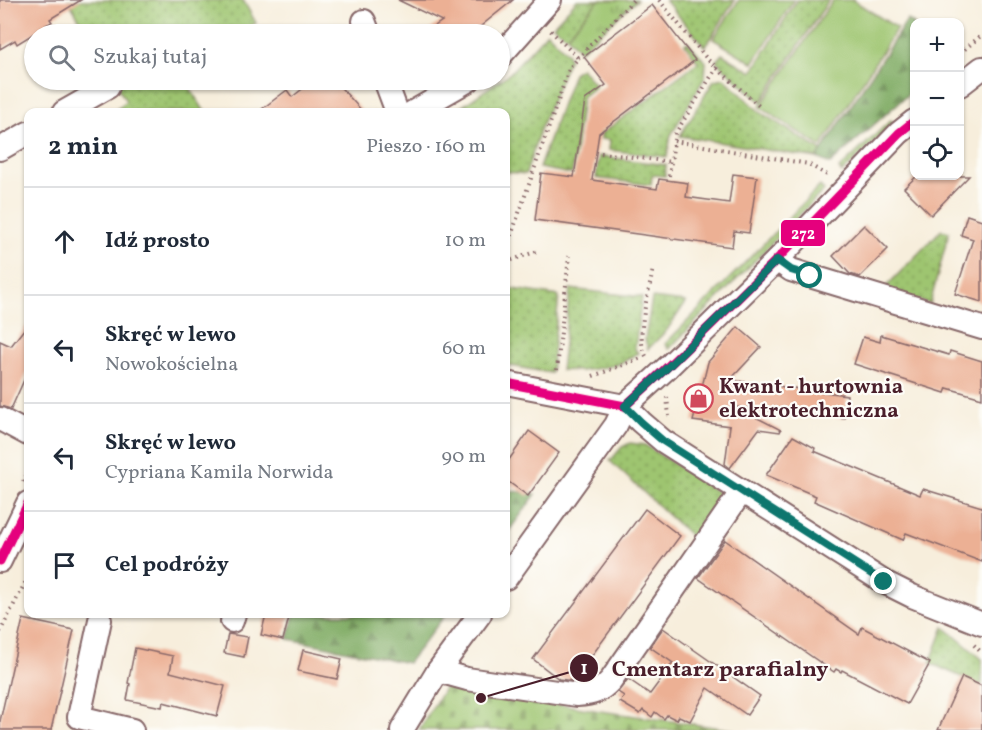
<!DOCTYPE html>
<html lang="pl">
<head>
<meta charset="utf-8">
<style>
	body { margin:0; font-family:Vollkorn,serif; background:#f2f2f3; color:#1f2937 }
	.controls { position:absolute; right:18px; top:18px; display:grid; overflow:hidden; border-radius:12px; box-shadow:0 2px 4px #0004 }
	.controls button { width:54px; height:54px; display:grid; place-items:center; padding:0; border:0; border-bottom:2px solid #e0e1e3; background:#fff; color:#1f2937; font:30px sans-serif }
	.stop { position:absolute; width:18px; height:18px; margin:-14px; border:4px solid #0f766e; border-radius:50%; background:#fff }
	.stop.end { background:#0f766e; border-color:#fff; box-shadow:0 2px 6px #0008 }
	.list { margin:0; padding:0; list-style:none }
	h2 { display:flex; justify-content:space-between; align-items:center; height:78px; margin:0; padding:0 24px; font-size:26px }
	h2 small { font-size:20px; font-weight:400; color:#747a83 }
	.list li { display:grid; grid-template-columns:39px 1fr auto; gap:18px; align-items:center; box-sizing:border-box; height:108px; padding:0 24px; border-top:2px solid #e0e1e3 }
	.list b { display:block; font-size:22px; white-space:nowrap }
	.list p { margin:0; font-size:20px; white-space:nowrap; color:#747a83 }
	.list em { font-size:20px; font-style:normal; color:#747a83 }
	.icon { flex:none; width:33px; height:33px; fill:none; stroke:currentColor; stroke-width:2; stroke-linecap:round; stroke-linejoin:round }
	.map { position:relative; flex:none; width:982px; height:730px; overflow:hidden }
	.search { position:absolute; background:#fff; box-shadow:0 2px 4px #0004; left:24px; top:24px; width:486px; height:66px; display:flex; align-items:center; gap:15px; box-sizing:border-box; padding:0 21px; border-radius:33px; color:#747a83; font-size:22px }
	.panel { position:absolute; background:#fff; box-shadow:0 2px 4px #0004; left:24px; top:108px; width:486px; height:510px; border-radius:12px }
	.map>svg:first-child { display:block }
</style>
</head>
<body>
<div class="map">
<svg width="982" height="730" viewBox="0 0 982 730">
	<defs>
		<pattern id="grass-dots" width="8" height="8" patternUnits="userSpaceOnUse" patternTransform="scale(1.5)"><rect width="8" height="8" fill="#9ec570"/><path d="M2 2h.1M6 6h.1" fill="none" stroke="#839f5c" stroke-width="1.8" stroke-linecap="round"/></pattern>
		<pattern id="forest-firs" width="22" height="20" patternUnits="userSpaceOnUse" patternTransform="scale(1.5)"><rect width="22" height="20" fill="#7eaa62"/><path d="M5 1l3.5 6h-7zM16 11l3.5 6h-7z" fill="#698a51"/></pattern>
		<pattern id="cemetery-stones" width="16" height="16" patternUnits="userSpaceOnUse" patternTransform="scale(1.5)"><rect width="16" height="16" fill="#9ec570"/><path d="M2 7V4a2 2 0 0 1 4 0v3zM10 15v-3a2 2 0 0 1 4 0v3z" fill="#839f5c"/></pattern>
		<pattern id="park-tufts" width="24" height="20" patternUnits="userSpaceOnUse" patternTransform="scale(1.5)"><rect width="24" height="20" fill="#9ec570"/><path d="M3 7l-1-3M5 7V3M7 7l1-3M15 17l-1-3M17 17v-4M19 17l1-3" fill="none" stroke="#839f5c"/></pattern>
	</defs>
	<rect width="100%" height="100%" fill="#fdfcf7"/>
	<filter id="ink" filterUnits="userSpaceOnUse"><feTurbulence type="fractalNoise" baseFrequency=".0167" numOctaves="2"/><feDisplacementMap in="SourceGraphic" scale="12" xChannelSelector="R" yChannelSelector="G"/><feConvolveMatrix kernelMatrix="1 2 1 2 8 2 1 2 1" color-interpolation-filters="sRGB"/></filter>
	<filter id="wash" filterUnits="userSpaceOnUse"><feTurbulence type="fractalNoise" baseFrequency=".008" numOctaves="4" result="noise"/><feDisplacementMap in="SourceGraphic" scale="24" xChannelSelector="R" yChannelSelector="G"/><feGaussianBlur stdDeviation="1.35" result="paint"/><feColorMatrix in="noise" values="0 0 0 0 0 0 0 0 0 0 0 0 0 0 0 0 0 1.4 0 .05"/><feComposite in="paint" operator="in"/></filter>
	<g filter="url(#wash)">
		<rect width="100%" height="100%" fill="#f7eedc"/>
		<g fill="url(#grass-dots)" stroke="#74724e" stroke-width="1.5">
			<path d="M68,0H243L256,23L238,34H88Z"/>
			<path d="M577,0H599L567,36L553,26Z"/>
			<path d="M665,0H735L705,47Z"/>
			<path d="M797,0H829L761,102L716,61L722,54L752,72Z"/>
			<path d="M547,32L567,53L569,59L540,129L526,174L506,172V112H454L510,73Z"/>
			<path d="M688,42L706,62L705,77L671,135L667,157L609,150L610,140L601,139V134L698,62L685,44Z"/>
			<path d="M581,68L596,86L582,97L572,174L539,168L573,73Z"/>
			<path d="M724,78L760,112L822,151L817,158L680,136L714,80Z"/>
			<path d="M114,80H185L205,112H114L126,101Z"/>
			<path d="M891,120L894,124L842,173L839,169Z"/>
			<path d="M599,156L666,165L665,176L652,175L651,185L596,178Z"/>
			<path d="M820,186L824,190L669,349L665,344Z"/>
			<path d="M941,230L949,232L930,304L883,290Z"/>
			<path d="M506,288L559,296L551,373L506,365Z"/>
			<path d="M570,289L642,297L635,349L638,353L617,365L581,371L561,370Z"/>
			<path d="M652,298L686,302L667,330L648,349L645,339Z"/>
			<path d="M630,443L645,445L719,493L722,502L697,542L610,461L622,447Z"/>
			<path d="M944,627L982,659V686L930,663Z"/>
		</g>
		<g fill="url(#forest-firs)" stroke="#646446" stroke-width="1.5">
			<path d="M907,20L914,24V89L830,164L817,158Z"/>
			<path d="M506,490L536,494L506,535Z"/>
			<path d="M294,614H446L408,663L288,639Z"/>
		</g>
		<path fill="url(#cemetery-stones)" stroke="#74724e" stroke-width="1.5" d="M446,685L600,711L735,730H419Z"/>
		<path fill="url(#park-tufts)" stroke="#74724e" stroke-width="1.5" d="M599,0H637L580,51L567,36Z"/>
		<g fill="#9ec570" stroke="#74724e" stroke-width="1.5">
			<path d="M739,0H794L753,63L713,39Z"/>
			<path d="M833,0H853L897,28L821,147L760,107Z"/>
		</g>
		<g id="blocks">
			<g fill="#ecb094">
				<path d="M0,0H81L50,19L52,22L46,25L52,34H33L17,44L15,40L0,49Z"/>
				<path d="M398,0H513L471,34H423L442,21Z"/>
				<path d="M652,5L695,60L599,133L592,180L657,189L659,179L688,183L686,197L729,203L733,174L757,177L749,233L734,231L732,247L535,220L541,173L574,177L585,100L606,85L584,57Z"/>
				<path d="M314,80H334L363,112H258L287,90L292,97Z"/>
				<path d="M917,176H969L931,215L904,188Z"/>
				<path d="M967,215L982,220V302L955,294L973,239L961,235Z"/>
				<path d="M864,225L888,249L860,277L850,274L833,256Z"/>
				<path d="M28,324V371L11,409L0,406V341L11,346Z"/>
				<path d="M738,327L761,347L730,380L847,395L845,418L736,407L781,430L780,432L759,429L730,468L725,464L730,426L693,421L696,410H692L697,391H701L708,362Z"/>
				<path d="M881,335L949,355L950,351L982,361V398L947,388L945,393L854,364L863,337L880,342Z"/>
				<path d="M529,431L559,453L528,496L506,480V464Z"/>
				<path d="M793,436L815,448L814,451L920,495L923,489L982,507V562L906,533L903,540L814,501L816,496L766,475Z"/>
				<path d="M645,509L680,536L573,681L559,679L533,659Z"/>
				<path d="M725,540L859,634L862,627L930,663L907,704L842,670L841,672L836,669L834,672L698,578Z"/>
				<path d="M266,614H290L283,640L261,635Z"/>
				<path d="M23,619L74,630L51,730H0V721Z"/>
				<path d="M663,628L760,696L747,715L708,688L690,721L679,716L677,720L667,715L664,719L655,712L652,717L643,710L640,714L620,702L624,696L618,692L628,679L650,694L673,663L650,647Z"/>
				<path d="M228,634L248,637L244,657L224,653Z"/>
				<path d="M135,648L173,656L170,672L225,686L217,716L163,702L162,707L127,700L130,684L128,683Z"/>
				<path d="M303,650L342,659L337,679L298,671Z"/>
				<path d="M962,677L982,686V730H938Z"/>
			</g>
		</g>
	</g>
	<g filter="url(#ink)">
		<use href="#blocks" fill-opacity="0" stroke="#876769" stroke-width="1.5"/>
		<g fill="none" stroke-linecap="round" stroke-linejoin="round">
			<defs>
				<g id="minor">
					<path d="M364,21L369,34"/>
					<path d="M500,56L550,0"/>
					<path d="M385,80L397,112"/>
					<path d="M960,85L982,68"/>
					<path d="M64,112L108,87"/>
					<path d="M413,112L469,80"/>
					<path d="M0,149L28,133"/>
					<path d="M777,260L791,270L810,276L982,328"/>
					<path d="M506,383L625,406"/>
					<path d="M625,406L641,422L663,441L884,582L912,596L982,624"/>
					<path d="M0,419L28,434"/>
					<path d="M0,561L28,503"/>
					<path d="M506,578L616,425L625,406L668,367L777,260L899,133L914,121"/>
					<path d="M100,620L79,717L132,730"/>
					<path d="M232,621L234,614"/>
					<path d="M438,671L467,679L577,695C593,694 600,692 611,680L742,491"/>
					<path d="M402,730L438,671L480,614"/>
				</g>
			</defs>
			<use href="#minor" stroke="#876769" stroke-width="26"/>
			<g stroke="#876769" stroke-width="4" stroke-dasharray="1.5 4.5" stroke-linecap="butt">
				<path d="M659,0L707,59L760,107"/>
				<path d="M960,53L982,35"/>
				<path d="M578,58L633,0"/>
				<path d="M674,141L808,164L827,175"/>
				<path d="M601,153L671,162"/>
				<path d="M669,176L675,134L717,67"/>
				<path d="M511,236L569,69L578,58L550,30"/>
				<path d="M506,262L538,251"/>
				<path d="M646,356C634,335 650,292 653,268"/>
				<path d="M557,370L569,256"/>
				<path d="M593,376L642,358"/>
				<path d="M667,397L669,416"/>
				<path d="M23,482L28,471"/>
				<path d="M0,632L28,577"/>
				<path d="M974,645L982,653"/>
			</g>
			<use href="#minor" stroke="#fff" stroke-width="22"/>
			<defs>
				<g id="bus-1">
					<path d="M506,383L625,406"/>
					<path d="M625,406C721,319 810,226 899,133L914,121"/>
					<path d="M0,561L28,503"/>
				</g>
			</defs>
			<use href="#bus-1" stroke="#fdfcf7" stroke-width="14"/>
			<use href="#bus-1" stroke="#e5007d" stroke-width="9"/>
		</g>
	</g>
	<g fill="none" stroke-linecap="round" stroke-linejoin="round" filter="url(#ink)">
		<path stroke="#0f766e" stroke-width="8" d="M810,276L791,270L777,260L668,367L625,406L641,422L663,441L884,582"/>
	</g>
	<defs>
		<symbol id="shop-ring" viewBox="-11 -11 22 22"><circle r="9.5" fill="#fdfcf7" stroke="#d1495b" stroke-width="1.5"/><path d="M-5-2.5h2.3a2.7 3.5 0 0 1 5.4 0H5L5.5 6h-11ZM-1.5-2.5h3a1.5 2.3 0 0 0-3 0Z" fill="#d1495b"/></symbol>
	</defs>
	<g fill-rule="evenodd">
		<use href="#shop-ring" x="682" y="382" width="33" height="33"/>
	</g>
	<g text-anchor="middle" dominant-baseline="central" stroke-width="4.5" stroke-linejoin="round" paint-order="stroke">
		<g font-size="21" font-weight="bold" fill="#4a1f2b" stroke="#fdfcf7" text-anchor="start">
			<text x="719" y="387">Kwant - hurtownia<tspan x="719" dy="24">elektrotechniczna</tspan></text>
		</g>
	</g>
	<path fill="none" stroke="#4a1f2b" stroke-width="2" d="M481 698L584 668"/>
	<g fill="#4a1f2b" stroke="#fdfcf7" stroke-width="2">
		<circle cx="481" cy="698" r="6"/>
		<circle cx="584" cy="668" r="15"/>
	</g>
	<g font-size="18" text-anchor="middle" font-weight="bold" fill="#fff">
		<text x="584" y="674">1</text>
	</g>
	<g font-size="22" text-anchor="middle" font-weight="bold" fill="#4a1f2b" stroke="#fdfcf7" stroke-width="4.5" stroke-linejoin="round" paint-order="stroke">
		<text x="720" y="676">Cmentarz parafialny</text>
	</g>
	<rect stroke="#fdfcf7" stroke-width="2" x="780" y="219" width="46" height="28" rx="6" fill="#e5007d"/>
	<g font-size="16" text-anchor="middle" font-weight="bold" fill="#fff">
		<text x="803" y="239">272</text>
	</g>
</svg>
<div class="controls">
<button>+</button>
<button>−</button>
<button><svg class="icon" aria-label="locate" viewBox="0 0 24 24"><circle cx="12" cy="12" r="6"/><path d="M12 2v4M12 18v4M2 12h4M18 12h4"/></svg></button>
</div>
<div class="stop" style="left:810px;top:276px"></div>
<div class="stop end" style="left:884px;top:582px"></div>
<div class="search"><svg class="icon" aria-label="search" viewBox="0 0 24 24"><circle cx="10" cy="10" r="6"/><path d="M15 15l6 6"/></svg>Szukaj tutaj</div>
<section class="panel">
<h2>2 min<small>Pieszo · 160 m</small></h2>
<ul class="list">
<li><svg class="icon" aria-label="ahead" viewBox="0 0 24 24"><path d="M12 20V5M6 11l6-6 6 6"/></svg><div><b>Idź prosto</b></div><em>10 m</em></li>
<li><svg class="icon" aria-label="left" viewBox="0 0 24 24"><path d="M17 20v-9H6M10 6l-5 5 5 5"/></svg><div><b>Skręć w lewo</b><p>Nowokościelna</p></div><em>60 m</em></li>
<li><svg class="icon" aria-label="left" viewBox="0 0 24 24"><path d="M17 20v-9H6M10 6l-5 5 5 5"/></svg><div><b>Skręć w lewo</b><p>Cypriana Kamila Norwida</p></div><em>90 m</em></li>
<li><svg class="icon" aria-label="arrive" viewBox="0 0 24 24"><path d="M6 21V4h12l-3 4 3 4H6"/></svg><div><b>Cel podróży</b></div></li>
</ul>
</section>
</div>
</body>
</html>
